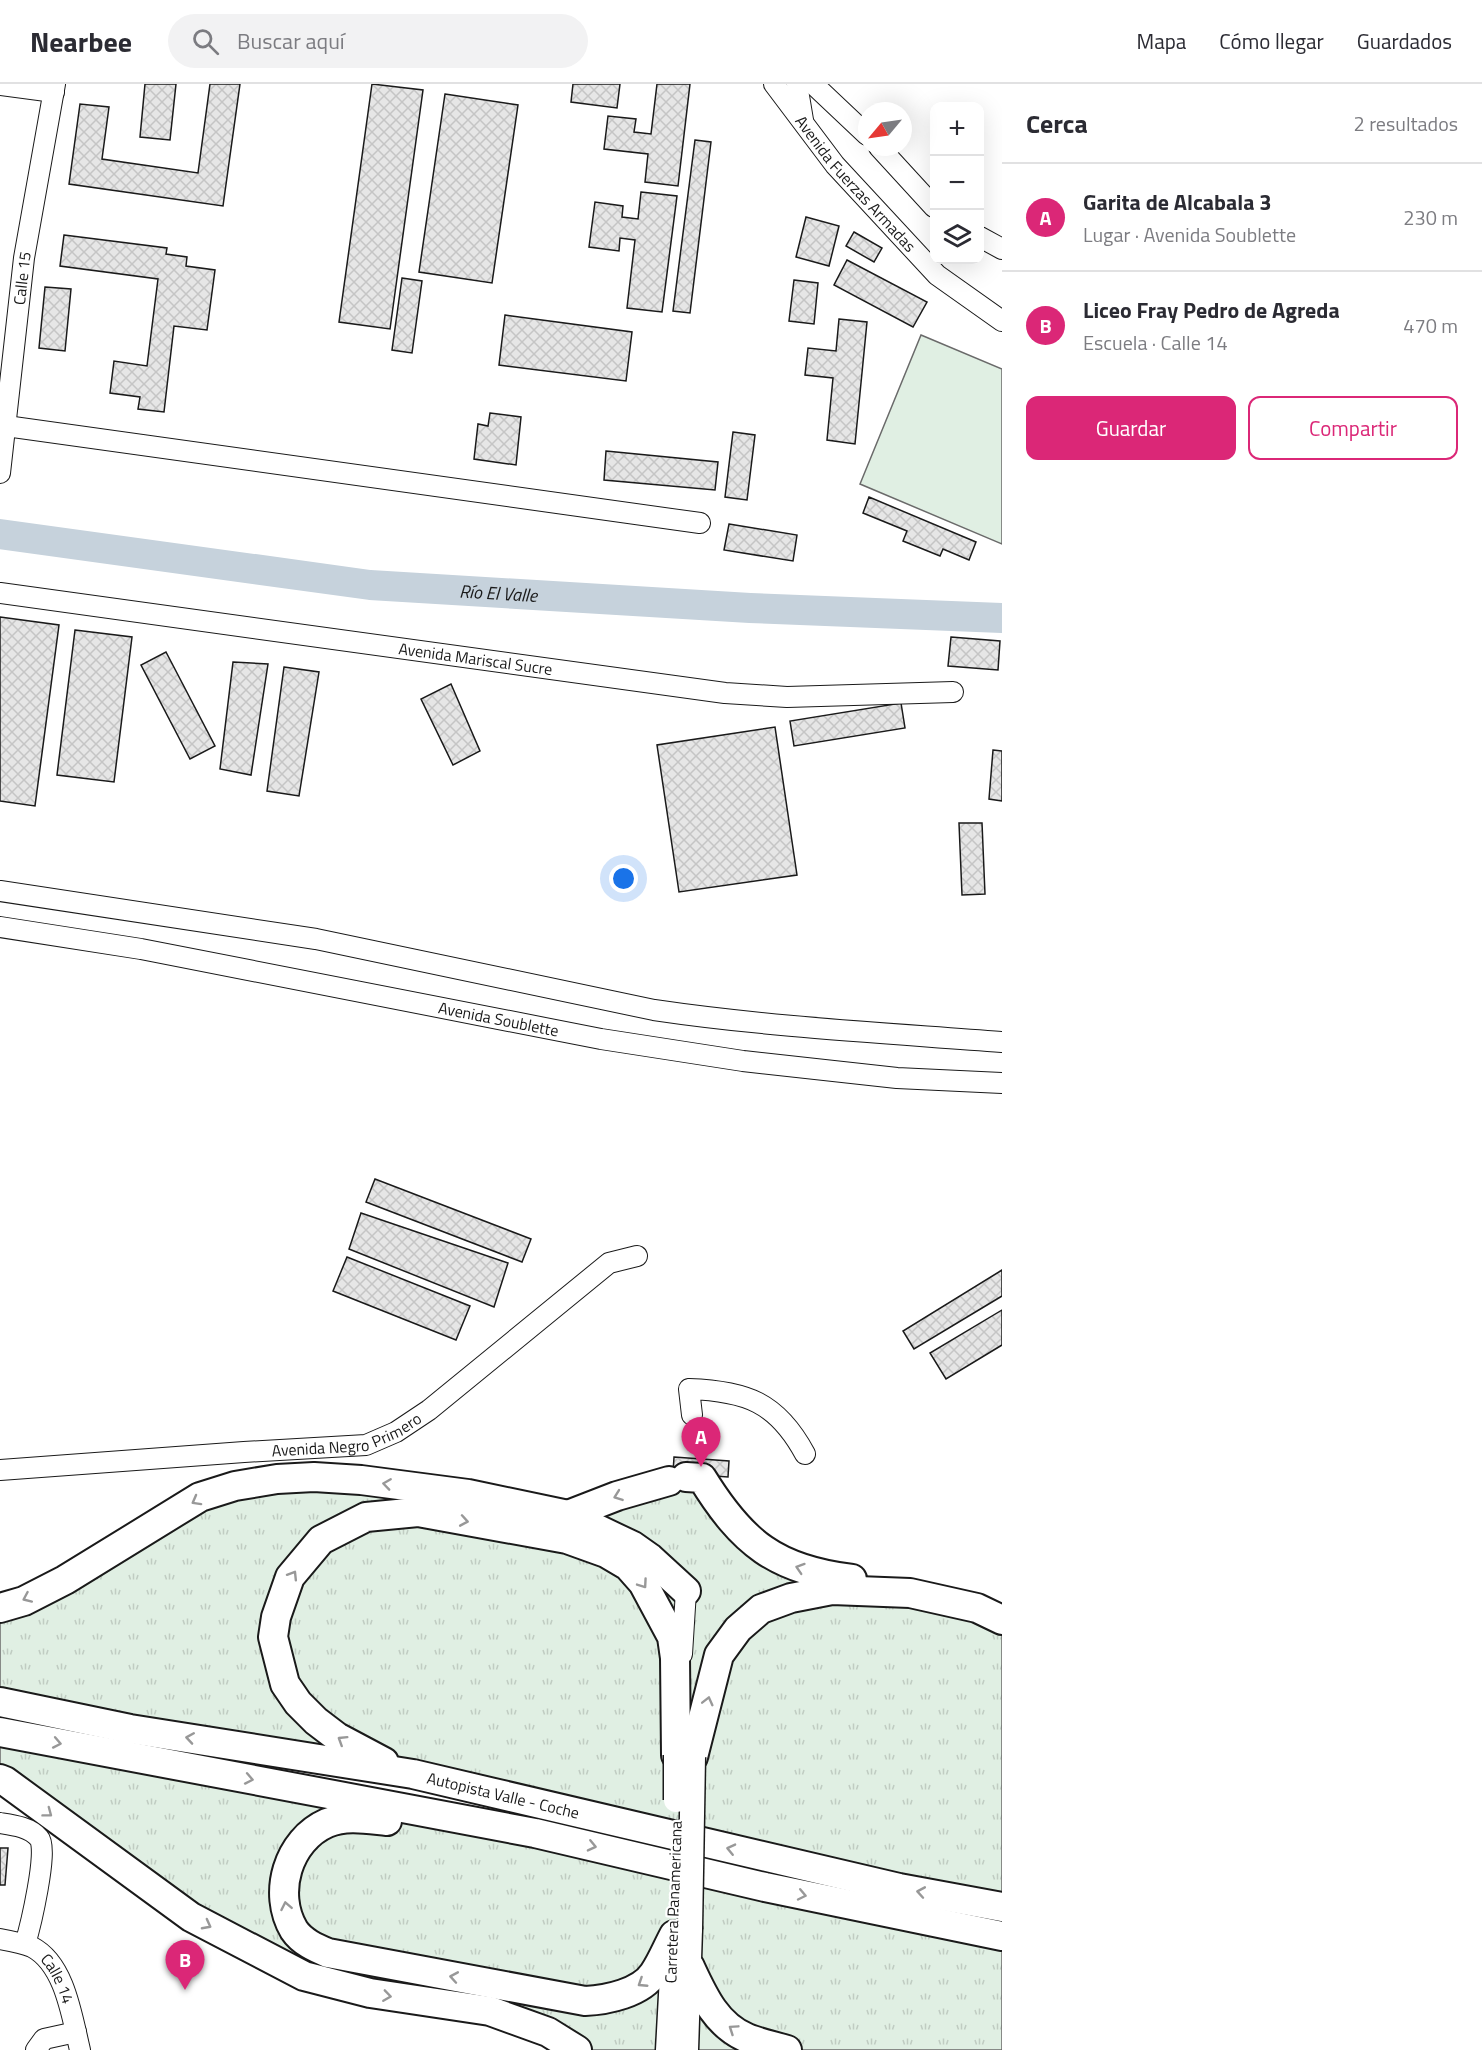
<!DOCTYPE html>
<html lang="es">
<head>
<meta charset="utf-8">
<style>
	body { margin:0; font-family:"Titillium Web",sans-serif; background:#f2f2f3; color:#2b2b33 }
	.controls { position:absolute; right:18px; top:18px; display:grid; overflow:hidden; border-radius:12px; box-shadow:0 6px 24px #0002 }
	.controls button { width:54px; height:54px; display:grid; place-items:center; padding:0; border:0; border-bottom:2px solid #e1e1e2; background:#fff; color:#2b2b33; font:30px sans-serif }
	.compass { position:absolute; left:858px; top:18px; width:54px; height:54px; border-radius:50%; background:#fff; box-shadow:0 6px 24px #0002; rotate:241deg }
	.you { position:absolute; left:624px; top:795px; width:21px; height:21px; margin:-15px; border:4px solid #fff; border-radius:50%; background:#1a73e8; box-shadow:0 0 0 9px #1a73e833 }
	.badge { display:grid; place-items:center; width:39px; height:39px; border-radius:50%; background:#db2777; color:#fff; font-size:20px; font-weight:700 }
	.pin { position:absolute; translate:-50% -50px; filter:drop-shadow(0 2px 3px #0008) }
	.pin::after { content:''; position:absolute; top:32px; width:21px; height:18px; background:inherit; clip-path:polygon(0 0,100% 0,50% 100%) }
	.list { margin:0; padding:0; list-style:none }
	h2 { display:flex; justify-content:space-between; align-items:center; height:78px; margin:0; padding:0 24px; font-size:26px }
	h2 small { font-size:20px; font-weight:400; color:#7c7c81 }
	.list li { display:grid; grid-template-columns:39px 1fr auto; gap:18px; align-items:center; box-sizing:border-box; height:108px; padding:0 24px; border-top:2px solid #e1e1e2 }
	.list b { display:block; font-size:22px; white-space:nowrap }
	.list p { margin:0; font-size:20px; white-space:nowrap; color:#7c7c81 }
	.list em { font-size:20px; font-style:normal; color:#7c7c81 }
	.actions { display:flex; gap:12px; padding:18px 24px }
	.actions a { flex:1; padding:14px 0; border:2px solid #db2777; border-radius:12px; text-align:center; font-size:21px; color:#db2777 }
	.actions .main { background:#db2777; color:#fff }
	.icon { flex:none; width:33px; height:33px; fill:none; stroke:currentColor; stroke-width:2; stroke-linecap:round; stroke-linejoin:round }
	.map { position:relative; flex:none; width:1002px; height:1966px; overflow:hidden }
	header { display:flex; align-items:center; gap:36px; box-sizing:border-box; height:84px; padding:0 30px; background:#fff; border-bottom:2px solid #e1e1e2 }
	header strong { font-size:28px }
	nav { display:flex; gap:33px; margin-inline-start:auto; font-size:21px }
	.search { width:420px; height:54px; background:#f2f2f3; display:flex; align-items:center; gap:15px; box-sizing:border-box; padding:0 21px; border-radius:33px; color:#7c7c81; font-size:22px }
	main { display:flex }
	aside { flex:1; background:#fff }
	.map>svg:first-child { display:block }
</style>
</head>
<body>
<header>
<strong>Nearbee</strong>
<div class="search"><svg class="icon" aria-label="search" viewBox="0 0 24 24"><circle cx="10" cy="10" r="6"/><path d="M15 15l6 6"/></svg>Buscar aquí</div>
<nav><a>Mapa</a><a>Cómo llegar</a><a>Guardados</a></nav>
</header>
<main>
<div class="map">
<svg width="1002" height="1966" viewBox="0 0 1002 1966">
	<defs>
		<pattern id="grass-tufts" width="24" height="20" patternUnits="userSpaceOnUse" patternTransform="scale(1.5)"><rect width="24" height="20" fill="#e0efe3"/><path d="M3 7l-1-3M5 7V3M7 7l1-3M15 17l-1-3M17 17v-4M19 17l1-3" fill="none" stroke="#c0ccc2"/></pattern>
		<pattern id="building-cross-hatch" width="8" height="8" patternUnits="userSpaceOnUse" patternTransform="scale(1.5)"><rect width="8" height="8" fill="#e6e6e6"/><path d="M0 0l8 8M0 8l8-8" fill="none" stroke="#c5c5c5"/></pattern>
	</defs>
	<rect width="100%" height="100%" fill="#fff"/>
	<g fill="url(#grass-tufts)" stroke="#6a6a6a" stroke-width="1.5">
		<path d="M686,1393L795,1483L1002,1522V1823L0,1618V1524L200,1413L277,1395L568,1431Z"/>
		<path d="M0,1648L1002,1852V1966H577L548,1948L304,1892L0,1695Z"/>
	</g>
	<path fill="#e0efe3" stroke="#6a6a6a" stroke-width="1.5" d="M921,251L1002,285V460L860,400Z"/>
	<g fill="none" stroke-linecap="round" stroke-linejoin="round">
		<path stroke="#c6d2dc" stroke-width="30" id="s1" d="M0,450L370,501L750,524L1002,534"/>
	</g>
	<g fill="url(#building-cross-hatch)" stroke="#1a1a1a" stroke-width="1.5">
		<path d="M145,0H176L170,56L140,53Z"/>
		<path d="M210,0H240L223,122L69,100L80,20L109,23L102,75L198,89Z"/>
		<path d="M372,0L423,6L390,245L339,238Z"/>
		<path d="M573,0H620L617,24L571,18Z"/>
		<path d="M657,0H690L678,102L645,98L648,70L604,65L608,32L636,35L634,48L651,50Z"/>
		<path d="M445,10L518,21L492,199L419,188Z"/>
		<path d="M695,56L711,58L690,229L673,227Z"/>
		<path d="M641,108L677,112L662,228L627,224L635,156L620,154L619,167L589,163L595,118L623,122L622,133L638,135Z"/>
		<path d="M806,133L839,142L829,182L796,173Z"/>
		<path d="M854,148L882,164L874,178L846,162Z"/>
		<path d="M64,151L167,164L166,170L187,173L186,182L215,186L207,246L174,242L164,328L138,325L140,313L110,309L114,277L147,282L158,195L60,182Z"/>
		<path d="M847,176L927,218L913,243L834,201Z"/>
		<path d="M402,194L422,197L412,269L392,266Z"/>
		<path d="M794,196L818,199L814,240L789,237Z"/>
		<path d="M45,203L71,205L65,267L39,264Z"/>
		<path d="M505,231L632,248L626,297L499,281Z"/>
		<path d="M839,235L867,238L855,360L827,356L833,294L805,291L808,264L836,267Z"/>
		<path d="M490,329L521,333L516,381L474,375L478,340L488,342Z"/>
		<path d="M733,348L755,351L747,416L725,413Z"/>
		<path d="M606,367L718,378L715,406L604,396Z"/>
		<path d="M869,413L976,458L969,476L943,465L940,472L903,457L907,447L863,429Z"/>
		<path d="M729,440L797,451L793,477L724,466Z"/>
		<path d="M0,533L59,541L35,722L0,717Z"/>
		<path d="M75,546L132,553L114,698L57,691Z"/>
		<path d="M951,553L1000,557L998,586L948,582Z"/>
		<path d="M166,568L215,662L190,675L141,581Z"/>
		<path d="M233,578L268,580L251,691L220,685Z"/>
		<path d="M284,583L319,588L299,712L267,707Z"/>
		<path d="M451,600L480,667L453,681L421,615Z"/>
		<path d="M901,619L905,644L794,662L790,637Z"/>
		<path d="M775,643L797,791L679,808L657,661Z"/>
		<path d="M993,666L1002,667V717L989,715Z"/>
		<path d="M959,739H982L985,810L962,811Z"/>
		<path d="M375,1095L531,1155L522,1178L366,1118Z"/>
		<path d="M361,1129L508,1179L494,1223L349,1165Z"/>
		<path d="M347,1173L470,1222L456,1256L333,1207Z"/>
		<path d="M1002,1186V1212L914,1265L903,1247Z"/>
		<path d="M1002,1226V1261L946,1295L930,1269Z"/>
		<path d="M674,1373L729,1377L728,1393L673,1389Z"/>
		<path d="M0,1764H8L5,1801H0Z"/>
	</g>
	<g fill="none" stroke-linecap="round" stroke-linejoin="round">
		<defs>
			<g id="minor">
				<path id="s2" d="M774,0L835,81L937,191L1002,237"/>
				<path d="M797,0L803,36"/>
				<path d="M813,0L867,51"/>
				<path d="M0,1L54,8"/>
				<path d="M879,63L934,123"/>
				<path d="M980,153L1002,165"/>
				<path d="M6,342L700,439"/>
				<path id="s3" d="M0,389L24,174L55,0"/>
				<path id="s4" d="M0,509L725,609L787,613L953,608"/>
				<path d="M0,807L316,855L654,926C769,943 886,949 1002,958"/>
				<path id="s5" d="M0,843L141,865L601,955L743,977L897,994L1002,999"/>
				<path d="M692,1331L689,1305C746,1307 777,1318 805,1370"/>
				<path id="s6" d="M0,1386L244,1368L366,1361L396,1348L429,1326L609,1179L637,1172"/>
				<path d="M682,1570L686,1507"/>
				<path d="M0,1739C13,1741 30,1743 39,1754C49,1765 30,1844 25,1860"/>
				<path id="s7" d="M0,1855C11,1857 22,1859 32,1863C65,1880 72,1933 80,1966"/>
				<path d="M36,1966L44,1955L76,1948"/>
			</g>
			<g id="major">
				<path d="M668,1966L674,1856"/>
				<path d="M686,1966L690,1845"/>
			</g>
			<g id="highway">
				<path d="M686,1393L702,1394C742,1459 776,1486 852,1495"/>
				<path d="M568,1431L617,1412L669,1397"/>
				<path d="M0,1524L24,1517L65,1496L200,1413L235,1402L277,1395L314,1393L361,1396L468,1410L568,1431L633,1462L650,1474L686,1507"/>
				<path id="s8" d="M0,1618L130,1645L413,1690L899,1804L1002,1823"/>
				<path d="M0,1648L535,1749L765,1803L1002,1852"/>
				<path d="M693,1673L719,1571L738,1545L761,1525L791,1514L832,1506L910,1509L977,1524L1002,1536"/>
				<path d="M384,1678L337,1653L316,1637L298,1619L285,1600L273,1553L276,1533L290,1493L321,1456L366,1433L418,1428L567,1455L606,1469L628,1482L643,1499L672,1553L675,1574L676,1671"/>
				<path d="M0,1695L5,1697L191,1833L304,1892L370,1909L490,1927L548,1948L577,1966"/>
				<path d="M387,1737C367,1735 346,1731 327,1739C288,1756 272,1809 294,1846C302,1858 316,1864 328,1869L585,1917C607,1916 641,1909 654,1889C662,1877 667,1864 674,1851"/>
				<path d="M690,1883C703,1911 716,1941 747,1954C759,1959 774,1962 787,1966"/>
			</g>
		</defs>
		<use href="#minor" stroke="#1a1a1a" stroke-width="22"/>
		<use href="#major" stroke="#1a1a1a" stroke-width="27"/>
		<use href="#highway" stroke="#1a1a1a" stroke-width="32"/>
		<use href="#minor" stroke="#fff" stroke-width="20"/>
		<use href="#major" stroke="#fff" stroke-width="24"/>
		<use href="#highway" stroke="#fff" stroke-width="28"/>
		<defs>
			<g id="major-bridge">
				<path d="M676,1716V1671"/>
				<path d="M690,1845L693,1673"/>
			</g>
		</defs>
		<use href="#major-bridge" stroke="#1a1a1a" stroke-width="27" stroke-linecap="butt"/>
		<use href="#major-bridge" stroke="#fff" stroke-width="24"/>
	</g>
	<defs><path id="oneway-chevron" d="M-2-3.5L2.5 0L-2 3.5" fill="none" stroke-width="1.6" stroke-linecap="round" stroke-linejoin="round" transform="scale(1.5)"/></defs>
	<g stroke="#989898">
		<use href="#oneway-chevron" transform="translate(387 1400) rotate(-172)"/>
		<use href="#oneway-chevron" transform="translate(618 1412) rotate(160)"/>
		<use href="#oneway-chevron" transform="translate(196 1417) rotate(151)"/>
		<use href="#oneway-chevron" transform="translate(464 1437) rotate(10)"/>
		<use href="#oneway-chevron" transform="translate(800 1484) rotate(-162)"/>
		<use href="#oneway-chevron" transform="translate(293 1491) rotate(-58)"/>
		<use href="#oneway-chevron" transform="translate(643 1500) rotate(55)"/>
		<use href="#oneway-chevron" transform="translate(27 1514) rotate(156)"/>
		<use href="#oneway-chevron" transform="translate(708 1617) rotate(-76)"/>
		<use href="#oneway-chevron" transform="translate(190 1654) rotate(-171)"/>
		<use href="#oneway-chevron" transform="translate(342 1656) rotate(-148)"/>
		<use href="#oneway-chevron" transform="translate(57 1659) rotate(11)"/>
		<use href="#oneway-chevron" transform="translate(249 1695) rotate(11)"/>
		<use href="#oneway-chevron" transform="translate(48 1729) rotate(37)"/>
		<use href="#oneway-chevron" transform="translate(592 1762) rotate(13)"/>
		<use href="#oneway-chevron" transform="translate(731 1765) rotate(-167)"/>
		<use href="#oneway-chevron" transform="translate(921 1808) rotate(-170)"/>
		<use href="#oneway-chevron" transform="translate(802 1811) rotate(12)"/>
		<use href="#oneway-chevron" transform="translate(286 1822) rotate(-101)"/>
		<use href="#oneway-chevron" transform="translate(207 1841) rotate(28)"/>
		<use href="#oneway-chevron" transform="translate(454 1893) rotate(-170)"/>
		<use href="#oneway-chevron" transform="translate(642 1899) rotate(147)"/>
		<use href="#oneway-chevron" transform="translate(387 1912) rotate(8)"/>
		<use href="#oneway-chevron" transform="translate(733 1945) rotate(-146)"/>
	</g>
	<g text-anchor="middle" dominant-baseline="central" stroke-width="4.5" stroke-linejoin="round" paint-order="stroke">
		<g font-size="16" fill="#1a1a1a" stroke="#fff">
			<text stroke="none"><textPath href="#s2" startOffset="129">Avenida Fuerzas Armadas</textPath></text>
			<text stroke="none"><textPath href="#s3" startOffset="196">Calle 15</textPath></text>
			<text stroke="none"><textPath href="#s4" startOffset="480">Avenida Mariscal Sucre</textPath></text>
			<text stroke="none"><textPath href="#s5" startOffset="507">Avenida Soublette</textPath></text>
			<text stroke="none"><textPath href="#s6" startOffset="350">Avenida Negro Primero</textPath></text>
			<text stroke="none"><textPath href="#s8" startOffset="512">Autopista Valle - Coche</textPath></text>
			<text transform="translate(673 1818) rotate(-88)">Carretera Panamericana</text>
			<text stroke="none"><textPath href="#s7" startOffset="75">Calle 14</textPath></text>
		</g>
		<g font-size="18" font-style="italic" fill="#1a1a1a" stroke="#fff">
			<text stroke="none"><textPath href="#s1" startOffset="502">Río El Valle</textPath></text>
		</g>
	</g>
</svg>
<div class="controls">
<button>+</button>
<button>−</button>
<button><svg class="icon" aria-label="layers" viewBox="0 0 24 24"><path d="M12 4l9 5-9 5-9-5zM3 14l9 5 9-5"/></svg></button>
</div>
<svg class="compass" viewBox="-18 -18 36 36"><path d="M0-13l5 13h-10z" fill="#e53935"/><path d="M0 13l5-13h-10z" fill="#7c7c81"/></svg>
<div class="you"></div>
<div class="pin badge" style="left:701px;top:1383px">A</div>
<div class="pin badge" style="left:185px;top:1906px">B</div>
</div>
<aside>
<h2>Cerca<small>2 resultados</small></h2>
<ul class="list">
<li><span class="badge">A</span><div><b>Garita de Alcabala 3</b><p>Lugar · Avenida Soublette</p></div><em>230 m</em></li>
<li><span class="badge">B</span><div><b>Liceo Fray Pedro de Agreda</b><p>Escuela · Calle 14</p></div><em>470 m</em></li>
</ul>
<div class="actions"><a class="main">Guardar</a><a>Compartir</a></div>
</aside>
</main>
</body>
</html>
